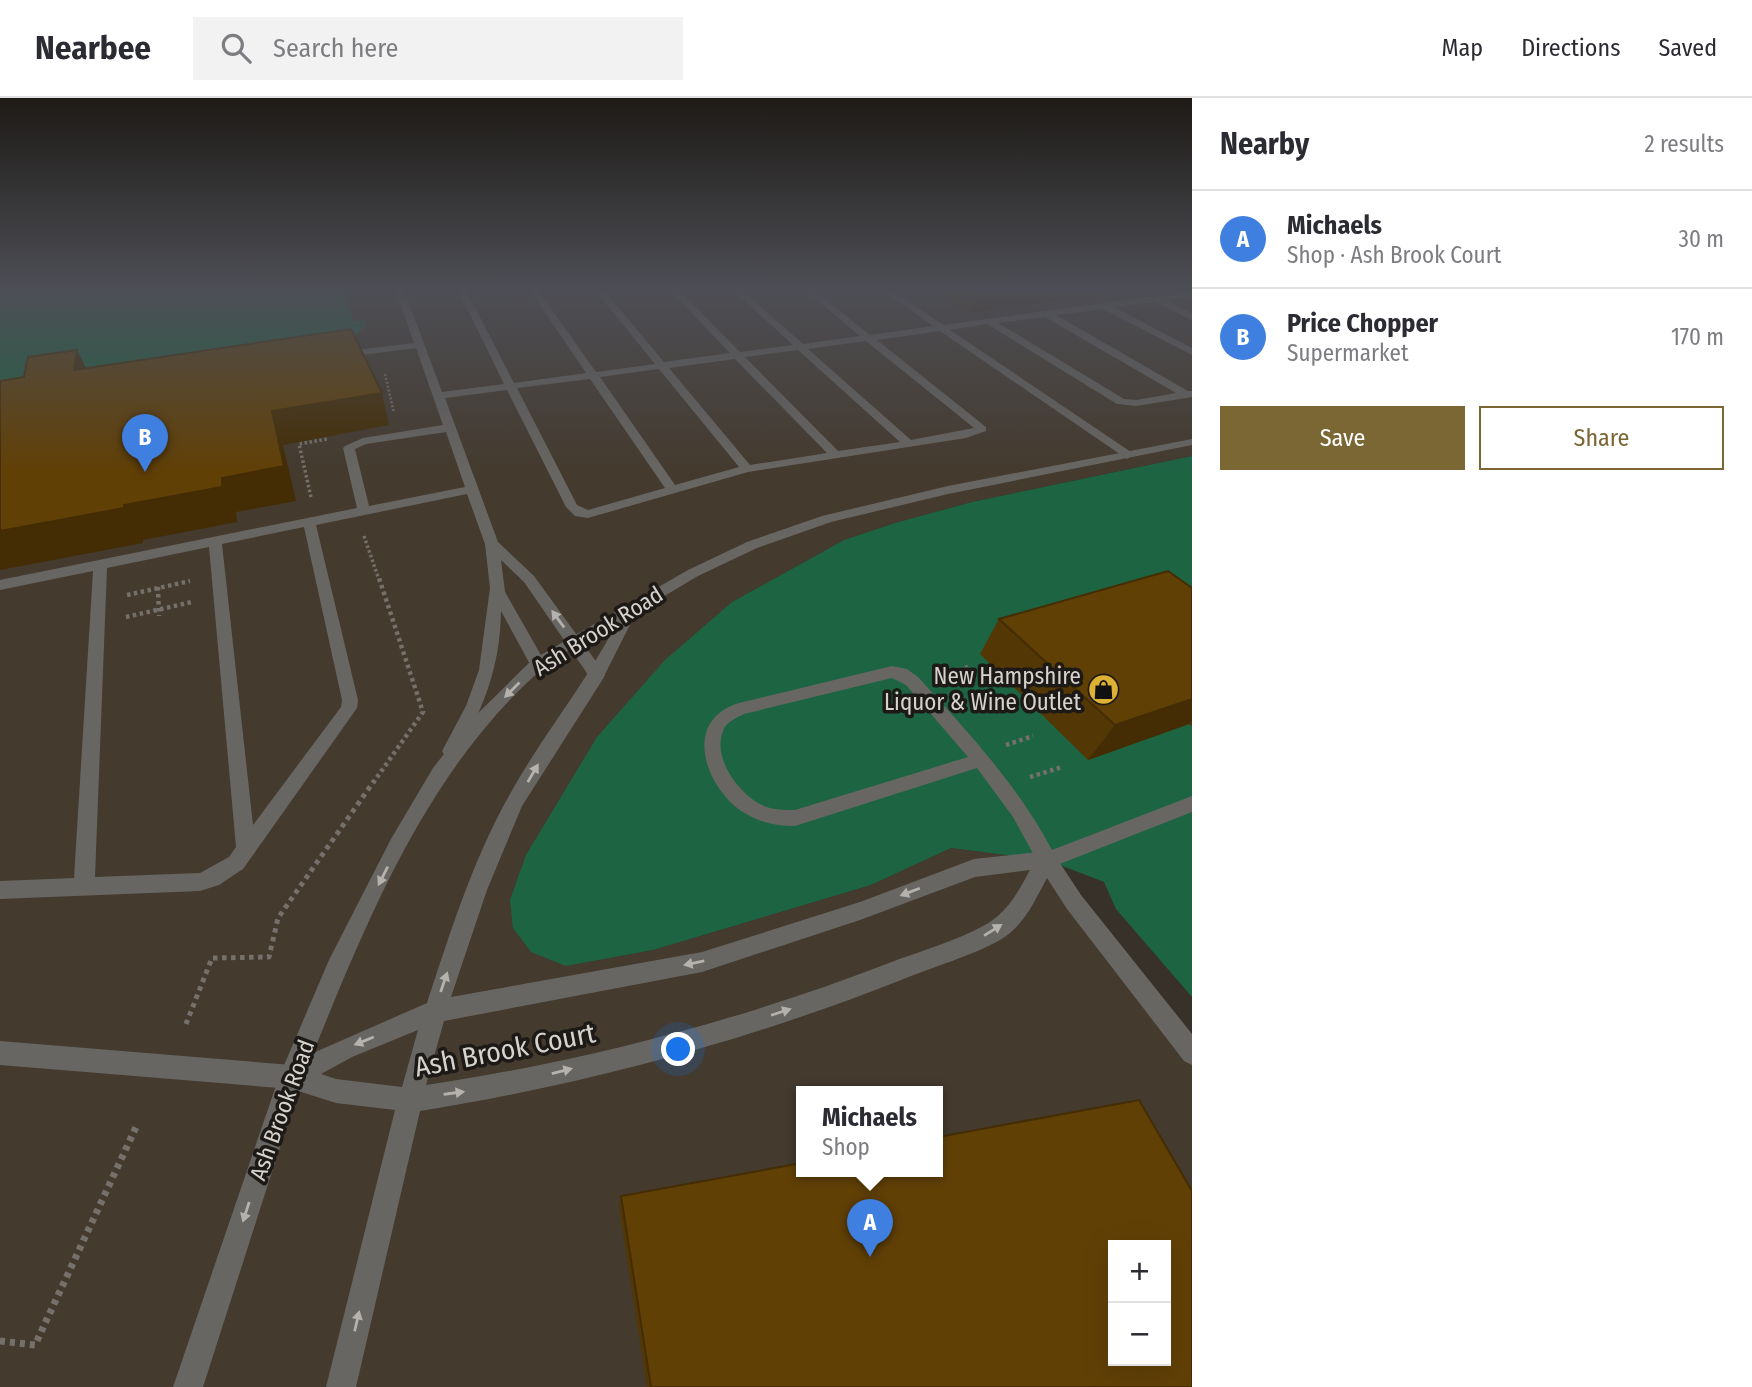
<!DOCTYPE html>
<html lang="en">
<head>
<meta charset="utf-8">
<style>
	body { margin:0; font-family:"Fira Sans Condensed",sans-serif; background:#f2f2f3; color:#2b2b33 }
	.controls { position:absolute; right:21px; bottom:21px; display:grid; overflow:hidden; border-radius:0px; box-shadow:0 7px 28px #0002 }
	.controls button { width:63px; height:63px; display:grid; place-items:center; padding:0; border:0; border-bottom:2px solid #e1e1e2; background:#fff; color:#2b2b33; font:35px sans-serif }
	.you { position:absolute; left:679px; top:952px; width:24px; height:24px; margin:-18px; border:5px solid #fff; border-radius:50%; background:#1a73e8; box-shadow:0 0 0 10px #1a73e833 }
	.badge { display:grid; place-items:center; width:46px; height:46px; border-radius:50%; background:#7b6733; color:#fff; font-size:23px; font-weight:700 }
	.pin { position:absolute; translate:-50% -58px; filter:drop-shadow(0 2px 4px #0008) }
	.pin::after { content:''; position:absolute; top:37px; width:24px; height:21px; background:inherit; clip-path:polygon(0 0,100% 0,50% 100%) }
	.popup { position:absolute; left:796px; top:988px; width:147px; height:91px; box-sizing:border-box; display:grid; place-content:center; border-radius:0px; background:#fff; filter:drop-shadow(0 2px 5px #0005); font-size:23px; white-space:nowrap; color:#7c7c81 }
	.popup b { font-size:26px; color:#2b2b33 }
	.popup::after { content:''; position:absolute; left:50%; top:100%; margin-left:-14px; border:14px solid transparent; border-top-color:#fff }
	.list { margin:0; padding:0; list-style:none }
	h2 { display:flex; justify-content:space-between; align-items:center; height:91px; margin:0; padding:0 28px; font-size:30px }
	h2 small { font-size:23px; font-weight:400; color:#7c7c81 }
	.list li { display:grid; grid-template-columns:46px 1fr auto; gap:21px; align-items:center; box-sizing:border-box; height:98px; padding:0 28px; border-top:2px solid #e1e1e2 }
	.list b { display:block; font-size:26px; white-space:nowrap }
	.list p { margin:0; font-size:23px; white-space:nowrap; color:#7c7c81 }
	.list em { font-size:23px; font-style:normal; color:#7c7c81 }
	.actions { display:flex; gap:14px; padding:21px 28px }
	.actions a { flex:1; padding:16px 0; border:2px solid #7b6733; border-radius:0px; text-align:center; font-size:24px; color:#7b6733 }
	.actions .main { background:#7b6733; color:#fff }
	.icon { flex:none; width:38px; height:38px; fill:none; stroke:currentColor; stroke-width:2; stroke-linecap:round; stroke-linejoin:round }
	.map { position:relative; flex:none; width:1192px; height:1289px; overflow:hidden }
	header { display:flex; align-items:center; gap:42px; box-sizing:border-box; height:98px; padding:0 35px; background:#fff; border-bottom:2px solid #e1e1e2 }
	header strong { font-size:33px }
	nav { display:flex; gap:38px; margin-inline-start:auto; font-size:24px }
	.search { width:490px; height:63px; background:#f2f2f3; display:flex; align-items:center; gap:18px; box-sizing:border-box; padding:0 24px; border-radius:0px; color:#7c7c81; font-size:26px }
	main { display:flex }
	aside { flex:1; background:#fff }
	.map>svg:first-child { display:block }
</style>
</head>
<body>
<header>
<strong>Nearbee</strong>
<div class="search"><svg class="icon" aria-label="search" viewBox="0 0 24 24"><circle cx="10" cy="10" r="6"/><path d="M15 15l6 6"/></svg>Search here</div>
<nav><a>Map</a><a>Directions</a><a>Saved</a></nav>
</header>
<main>
<div class="map">
<svg width="1192" height="1289" viewBox="0 0 1192 1289">
	<rect width="100%" height="100%" fill="#37312a"/>
	<path fill="#443a2e" fill-rule="evenodd" d="M345,192H1192V358L972,404L895,425L844,442L732,504L566,868L653,852L871,787L951,750L1047,762L1192,955V1289H0V280L356,230ZM802,993H938V1073H802ZM1113,1147H1166V1263H1113Z"/>
	<g fill="#1d6443">
		<path d="M0,192H345L353,223L365,222V228L357,236L0,284Z"/>
		<path d="M1192,358V899L1116,811L1104,784L1047,762L951,750L871,787L653,852L566,868L531,854L513,830L510,802L526,757L597,639L665,562L732,504L844,442L895,425L972,404Z"/>
	</g>
	<g fill="none" stroke-linecap="round" stroke-linejoin="round">
		<path stroke="#75706a" stroke-width="2.5" stroke-dasharray="2 2" stroke-linecap="butt" d="M385,276L394,315"/>
		<g stroke="#75706a" stroke-width="3.5" stroke-dasharray="2.5 2.5" stroke-linecap="butt">
			<path d="M311,399L299,346L327,341"/>
			<path d="M364,438L378,479"/>
		</g>
		<g stroke="#75706a" stroke-width="4.5" stroke-dasharray="3.5 3.5" stroke-linecap="butt">
			<path d="M158,489L159,518"/>
			<path d="M127,497L190,483"/>
			<path d="M126,519L192,504"/>
			<path d="M945,576L968,569"/>
			<path d="M1006,647L1033,638"/>
			<path d="M1030,679L1062,669"/>
			<path d="M373,685L423,614L378,477"/>
		</g>
		<path stroke="#75706a" stroke-width="5" stroke-dasharray="4.5 4.5" stroke-linecap="butt" d="M186,926L212,860L269,859L278,820L374,683"/>
		<path stroke="#75706a" stroke-width="7" stroke-dasharray="5 5" stroke-linecap="butt" d="M0,1243L35,1247L137,1027"/>
		<g fill="#686662" fill-rule="evenodd">
			<path d="M396,192H404L442,294L504,286L459,194L460,192L467,194L514,285L586,275L530,192H538L596,274L655,266L595,192H604L664,264L730,255L670,192H679L740,254L793,247L733,192H742L803,246L860,238L805,192H814L870,237L933,228L882,192H892L943,227L1192,193V199L1165,202L1192,215V222L1155,204L1114,209L1192,250V257L1103,211L1056,217L1188,293H1192V299L1136,308L1117,306L987,226L950,232L1131,354L1133,357L1127,361L940,233L877,242L986,329V333L966,340L748,374L588,420L575,418L566,409L507,292L445,300L498,444L534,478L603,573L605,577L603,581H591L524,484L501,462L505,494L546,566L538,572L532,570L501,513C500,570 484,608 457,658H445L442,653L466,608L479,572L490,490L485,446L467,396L316,427L358,602L357,610L243,771L219,787L200,793L0,801V783L74,780L93,473L0,492V482L357,410L343,350L345,348L363,340L443,327L416,250L339,260L334,257L339,254L414,245ZM1045,219L1176,295L1136,302L1124,301L998,225ZM866,243L974,330L911,342L808,251ZM798,252L900,344L838,353L745,259ZM735,261L827,355L750,367L669,270ZM659,271L739,369L675,387L600,279ZM590,281L665,390L588,412L577,407L517,290ZM446,334L465,389L369,408L355,351L366,346ZM304,429L342,602L341,609L253,727L222,446ZM209,449L236,749L229,759L200,775L95,779L107,470Z"/>
			<path d="M892,568L907,571L918,579C967,633 1017,686 1052,752L1192,698V714L1047,771L1040,768L1013,719L977,670L795,728C779,728 762,725 748,717C707,695 679,623 739,605ZM892,580L906,587L968,659L795,712C784,712 772,712 762,707C739,696 712,660 723,633C726,624 736,620 744,616Z"/>
			<path d="M0,943L291,967L300,970L303,979L300,988L291,991L0,967Z"/>
		</g>
		<path fill="#686662" fill-rule="evenodd" d="M1192,341V347L948,396L831,424L757,450L698,478L636,515L601,584L522,708L487,792L451,899L702,854L860,804L974,761L1047,753L1054,756L1081,797L1192,936V967L1184,963L1067,811L1047,780C1034,804 1024,828 1000,842C974,857 930,870 901,882C747,943 583,987 420,1013L356,1289H326L395,1012L336,1005L298,993L203,1289H173L279,979L329,862L391,741L433,670L469,624L532,562L688,472L747,444L822,418L948,388ZM615,528C585,587 542,638 510,696C473,761 450,835 427,905L313,955C369,818 428,671 542,571C562,554 591,541 615,528ZM1030,772C1018,794 1007,816 983,828C954,844 920,853 889,865C742,922 582,964 426,987L444,923L702,874L860,822L975,779ZM418,932L402,989L336,981L321,976L352,959Z"/>
	</g>
	<g fill="#533705">
		<path d="M933,192H1138L969,215Z"/>
		<path d="M1192,490V628L1189,626L1088,662L980,556L999,521Z"/>
		<path d="M621,1098L1192,1289H647L619,1109Z"/>
	</g>
	<g fill="#442d04">
		<path d="M978,192H1138L969,215Z"/>
		<path d="M77,252L93,284L74,272Z"/>
		<path d="M382,295L389,327L283,347L296,403L236,414L237,424L143,442V445L0,472V433L124,407L222,380L272,313Z"/>
		<path d="M1192,601V623L1189,626L1088,662L1115,627Z"/>
	</g>
	<g fill="#614006" stroke="#442d04" stroke-width="2" fill-rule="evenodd">
		<path d="M351,231L382,295L272,313L284,368L222,380V389L124,407V410L0,433V283L24,279L28,259L77,252L74,272Z"/>
		<path d="M1168,473L1192,490V601L1115,627L999,521Z"/>
		<path d="M1139,1002L1192,1093V1289H651L621,1098L802,1065V1073H938V1039ZM1113,1147H1166V1263H1113Z"/>
	</g>
	<defs><path id="oneway-solid" d="M-6-.8H1V-3.2L6.5 0L1 3.2V.8H-6Z" transform="scale(1.75)"/></defs>
	<g fill="#b5b2ae">
		<use href="#oneway-solid" transform="translate(558 521) rotate(-126)"/>
		<use href="#oneway-solid" transform="translate(512 592) rotate(135)"/>
		<use href="#oneway-solid" transform="translate(533 675) rotate(-60)"/>
		<use href="#oneway-solid" transform="translate(383 778) rotate(117)"/>
		<use href="#oneway-solid" transform="translate(910 794) rotate(159)"/>
		<use href="#oneway-solid" transform="translate(993 832) rotate(-32)"/>
		<use href="#oneway-solid" transform="translate(694 865) rotate(168)"/>
		<use href="#oneway-solid" transform="translate(444 884) rotate(-71)"/>
		<use href="#oneway-solid" transform="translate(781 914) rotate(-18)"/>
		<use href="#oneway-solid" transform="translate(364 943) rotate(158)"/>
		<use href="#oneway-solid" transform="translate(562 973) rotate(-14)"/>
		<use href="#oneway-solid" transform="translate(454 995) rotate(-8)"/>
		<use href="#oneway-solid" transform="translate(246 1114) rotate(108)"/>
		<use href="#oneway-solid" transform="translate(357 1223) rotate(-77)"/>
	</g>
	<linearGradient id="sky" x2="0" y2="1"><stop stop-color="#1e1b17"/><stop offset="0.51" stop-color="#4d4e55"/><stop offset="1" stop-color="#4d4e55" stop-opacity="0"/></linearGradient>
	<rect width="1192" height="373" fill="url(#sky)"/>
	<defs>
		<symbol id="shop-disc" viewBox="-11 -11 22 22"><circle r="9.5" fill="#ddb133" stroke="#1c1916"/><path d="M-5-2.5h2.3a2.7 3.5 0 0 1 5.4 0H5L5.5 6h-11ZM-1.5-2.5h3a1.5 2.3 0 0 0-3 0Z" fill="#111"/></symbol>
	</defs>
	<g fill-rule="evenodd">
		<use href="#shop-disc" x="1086" y="574" width="35" height="35"/>
	</g>
	<g text-anchor="middle" dominant-baseline="central" stroke-width="7" stroke-linejoin="round" paint-order="stroke">
		<g font-size="23" fill="#d6d2ce" stroke="#1c1916">
			<text transform="translate(598 533) rotate(-32)">Ash Brook Road</text>
			<text transform="translate(282 1012) rotate(-70)">Ash Brook Road</text>
		</g>
		<g font-size="23" fill="#d6d2ce" stroke="#1c1916" text-anchor="end">
			<text x="1081" y="578">New Hampshire<tspan x="1081" dy="26">Liquor &amp; Wine Outlet</tspan></text>
		</g>
		<g font-size="28" fill="#d6d2ce" stroke="#1c1916">
			<text transform="translate(505 952) rotate(-11)">Ash Brook Court</text>
		</g>
	</g>
</svg>
<div class="controls">
<button>+</button>
<button>−</button>
</div>
<div class="you"></div>
<div class="pin badge" style="left:870px;top:1159px;background:#3f7fe0">A</div>
<div class="popup"><b>Michaels</b>Shop</div>
<div class="pin badge" style="left:145px;top:374px;background:#3f7fe0">B</div>
</div>
<aside>
<h2>Nearby<small>2 results</small></h2>
<ul class="list">
<li><span class="badge" style="background:#3f7fe0">A</span><div><b>Michaels</b><p>Shop · Ash Brook Court</p></div><em>30 m</em></li>
<li><span class="badge" style="background:#3f7fe0">B</span><div><b>Price Chopper</b><p>Supermarket</p></div><em>170 m</em></li>
</ul>
<div class="actions"><a class="main">Save</a><a>Share</a></div>
</aside>
</main>
</body>
</html>
